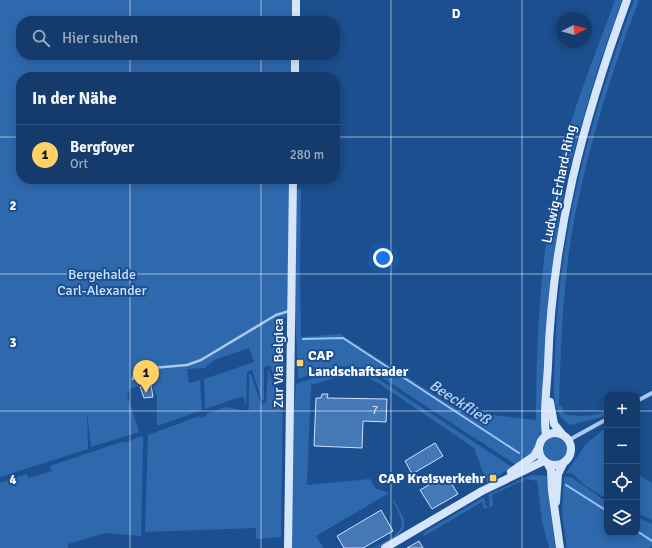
<!DOCTYPE html>
<html lang="de">
<head>
<meta charset="utf-8">
<style>
	body { margin:0; font-family:Signika,sans-serif; background:#1d4271; color:#f1f3f6 }
	.controls { position:absolute; right:12px; bottom:12px; display:grid; overflow:hidden; border-radius:8px; box-shadow:0 2px 10px #0003 }
	.controls button { width:36px; height:36px; display:grid; place-items:center; padding:0; border:0; border-bottom:1px solid #33557e; background:#143b6b; color:#f1f3f6; font:20px sans-serif }
	.compass { position:absolute; left:556px; top:12px; width:36px; height:36px; border-radius:50%; background:#143b6b; box-shadow:0 2px 10px #0003; rotate:84deg }
	.you { position:absolute; left:383px; top:258px; width:14px; height:14px; margin:-10px; border:3px solid #fff; border-radius:50%; background:#1a73e8; box-shadow:0 0 0 6px #1a73e833 }
	.badge { display:grid; place-items:center; width:26px; height:26px; border-radius:50%; background:#ffd166; color:#111; font-size:13px; font-weight:700 }
	.pin { position:absolute; translate:-50% -33px; filter:drop-shadow(0 1px 2px #0008) }
	.pin::after { content:''; position:absolute; top:21px; width:14px; height:12px; background:inherit; clip-path:polygon(0 0,100% 0,50% 100%) }
	.list { margin:0; padding:0; list-style:none }
	h2 { display:flex; justify-content:space-between; align-items:center; height:52px; margin:0; padding:0 16px; font-size:17px }
	h2 small { font-size:13px; font-weight:400; color:#9dadc1 }
	.list li { display:grid; grid-template-columns:26px 1fr auto; gap:12px; align-items:center; box-sizing:border-box; height:60px; padding:0 16px; border-top:1px solid #33557e }
	.list b { display:block; font-size:15px; white-space:nowrap }
	.list p { margin:0; font-size:13px; white-space:nowrap; color:#9dadc1 }
	.list em { font-size:13px; font-style:normal; color:#9dadc1 }
	.icon { flex:none; width:22px; height:22px; fill:none; stroke:currentColor; stroke-width:2; stroke-linecap:round; stroke-linejoin:round }
	.map { position:relative; flex:none; width:652px; height:548px; overflow:hidden }
	.search { position:absolute; background:#143b6b; box-shadow:0 2px 10px #0003; left:16px; top:16px; width:324px; height:44px; display:flex; align-items:center; gap:10px; box-sizing:border-box; padding:0 14px; border-radius:16px; color:#9dadc1; font-size:15px }
	.panel { position:absolute; background:#143b6b; box-shadow:0 2px 10px #0003; left:16px; top:72px; width:324px; height:112px; border-radius:16px }
	.map>svg:first-child { display:block }
</style>
</head>
<body>
<div class="map">
<svg width="652" height="548" viewBox="0 0 652 548">
	<rect width="100%" height="100%" fill="#1b4f8f"/>
	<g fill="#2e69ad">
		<path d="M0,0H293L292,21H21V55H291V77H21V179H290L287,314L284,322V365H279V385H277L270,365L264,367V400H262L252,370L247,372L246,405L243,396L205,409L204,379L254,362L249,348L214,360L205,368L187,369L189,383L200,380L202,410L157,426V397L151,383L150,373L147,374L146,385L131,388L127,394L139,432L91,447L87,412L88,449L0,477Z"/>
		<path d="M615,0H622L598,68L581,126L567,176L560,212L547,310L542,431L532,453L516,465L372,371C344,360 325,370 298,379L295,310L296,190L301,189L300,271L301,337L340,334L460,411L536,420C536,327 542,233 565,143C578,95 598,47 615,0Z"/>
		<path d="M634,0H639C612,69 590,142 575,215C563,278 561,342 559,406H562L564,414C579,416 593,418 607,410V414L602,417L570,425C549,414 554,380 555,360C557,236 591,116 634,0Z"/>
		<path d="M268,368L277,393L283,392L281,537L256,539V528L145,532L148,435L199,416L200,418L206,416V414L226,407L246,411L249,409V374H251L261,404L266,403Z"/>
		<path d="M348,368L362,370L371,374L512,467L487,483L474,448L383,386L369,378L347,374L311,385L307,485L370,479L375,488L389,493L316,536L324,548H291L292,432L296,384L328,373Z"/>
		<path d="M604,429L607,455V499L586,486L571,473H566L586,444Z"/>
		<circle cx="555" cy="448" r="13"/>
		<path d="M141,436L143,437V445L141,536L106,533L68,544V548H0V483L27,474L28,478L52,471L50,466L124,441L125,443Z"/>
		<path d="M637,474L652,483V520L637,513Z"/>
		<path d="M532,475L548,476V492L555,548H549L542,521L537,481L526,479L492,495L493,506L484,509L482,502L424,536L423,533L484,497L486,507L490,506L489,494Z"/>
		<path d="M564,477H571L607,502V533H637V517L652,524V546L649,548H567L562,513Z"/>
		<path d="M394,500L404,519V528C399,537 385,548 374,548C401,531 410,532 393,501Z"/>
	</g>
	<g fill="none" stroke-linecap="round" stroke-linejoin="round">
		<g stroke="#9cc4f0" stroke-width="2">
			<path d="M303,339L343,338L519,453"/>
			<path d="M566,485L607,511"/>
			<path d="M637,531L652,541"/>
		</g>
	</g>
	<g fill="#4478b7" stroke="#cfe3fa">
		<path d="M151,385L153,397L144,398L140,387Z"/>
		<path d="M322,394H328L327,398L387,399L386,422L363,421L362,448L314,446L316,398H321Z"/>
		<path d="M435,443L443,456L412,474L405,461Z"/>
		<path d="M446,475L458,494L432,509L420,490Z"/>
		<path d="M381,510L393,531L363,548H344L337,536Z"/>
		<path d="M419,541L423,548H407Z"/>
	</g>
	<g fill="none" stroke-linecap="round" stroke-linejoin="round">
		<path stroke="#a9c9ee" stroke-width="2.5" d="M133,379L136,370L140,369L187,365L201,360L276,315L289,311"/>
		<g stroke="#a9c9ee" stroke-width="4">
			<path d="M637,401L652,393"/>
			<path d="M569,440L607,419"/>
		</g>
		<g stroke="#d6e6fa" stroke-width="8">
			<path d="M296,21V0"/>
			<path d="M295,77V55"/>
			<path d="M550,402L554,424L562,434"/>
			<circle cx="555" cy="449" r="16"/>
			<path d="M546,435C543,412 547,388 548,365C552,235 583,121 627,0"/>
			<path d="M548,464L551,470L552,491L560,548"/>
			<path d="M511,472L534,456L538,449"/>
			<path d="M556,502L558,474L563,464"/>
			<path d="M288,548L293,179"/>
			<path d="M385,548L482,491L544,461"/>
		</g>
	</g>
	<path fill="none" stroke="#fff" stroke-width="1" stroke-opacity="0.55" d="M130,0V21M261,0V21M391,0V548M522,0V548M130,55V77M261,55V77M0,137H21M335,137H652M130,179V548M261,179V548M0,274H652M0,411H607M637,411H652"/>
	<g fill="#ffd166" stroke="#1b4f8f" stroke-width="1.5">
		<rect x="296" y="359" width="8" height="8" rx="2"/>
		<rect x="489" y="474" width="8" height="8" rx="2"/>
	</g>
	<g text-anchor="middle" dominant-baseline="central" stroke-width="4" stroke-linejoin="round" paint-order="stroke">
		<g font-size="12" fill="#d0dded">
			<text x="375" y="410">7</text>
		</g>
		<g font-size="14" fill="#fff" stroke="#1b4f8f">
			<text transform="translate(559 184) rotate(-78)">Ludwig-Erhard-Ring</text>
			<text transform="translate(278 363) rotate(-90)">Zur Via Belgica</text>
		</g>
		<g font-size="14" fill="#cfe3fa" stroke="#1b4f8f">
			<text x="102" y="274">Bergehalde<tspan x="102" dy="16">Carl-Alexander</tspan></text>
		</g>
		<g font-size="14" font-weight="bold" fill="#fff" stroke="#1b4f8f" text-anchor="start">
			<text x="308" y="355">CAP<tspan x="308" dy="16">Landschaftsader</tspan></text>
			<text x="485" y="478" text-anchor="end">CAP Kreisverkehr</text>
		</g>
		<g font-size="15" font-style="italic" fill="#b5d3f5" stroke="#1b4f8f">
			<text transform="translate(460 402) rotate(33)">Beeckfließ</text>
		</g>
	</g>
	<g font-size="13" text-anchor="middle" font-weight="bold" fill="#fff" stroke="#1b4f8f" stroke-width="4" stroke-linejoin="round" paint-order="stroke">
		<text x="456" y="18">D</text>
		<text x="13" y="210">2</text>
		<text x="13" y="347">3</text>
		<text x="13" y="484">4</text>
	</g>
</svg>
<div class="controls">
<button>+</button>
<button>−</button>
<button><svg class="icon" aria-label="locate" viewBox="0 0 24 24"><circle cx="12" cy="12" r="6"/><path d="M12 2v4M12 18v4M2 12h4M18 12h4"/></svg></button>
<button><svg class="icon" aria-label="layers" viewBox="0 0 24 24"><path d="M12 4l9 5-9 5-9-5zM3 14l9 5 9-5"/></svg></button>
</div>
<svg class="compass" viewBox="-18 -18 36 36"><path d="M0-13l5 13h-10z" fill="#e53935"/><path d="M0 13l5-13h-10z" fill="#9dadc1"/></svg>
<div class="you"></div>
<div class="pin badge" style="left:146px;top:393px">1</div>
<div class="search"><svg class="icon" aria-label="search" viewBox="0 0 24 24"><circle cx="10" cy="10" r="6"/><path d="M15 15l6 6"/></svg>Hier suchen</div>
<section class="panel">
<h2>In der Nähe<small></small></h2>
<ul class="list">
<li><span class="badge">1</span><div><b>Bergfoyer</b><p>Ort</p></div><em>280 m</em></li>
</ul>
</section>
</div>
</body>
</html>
